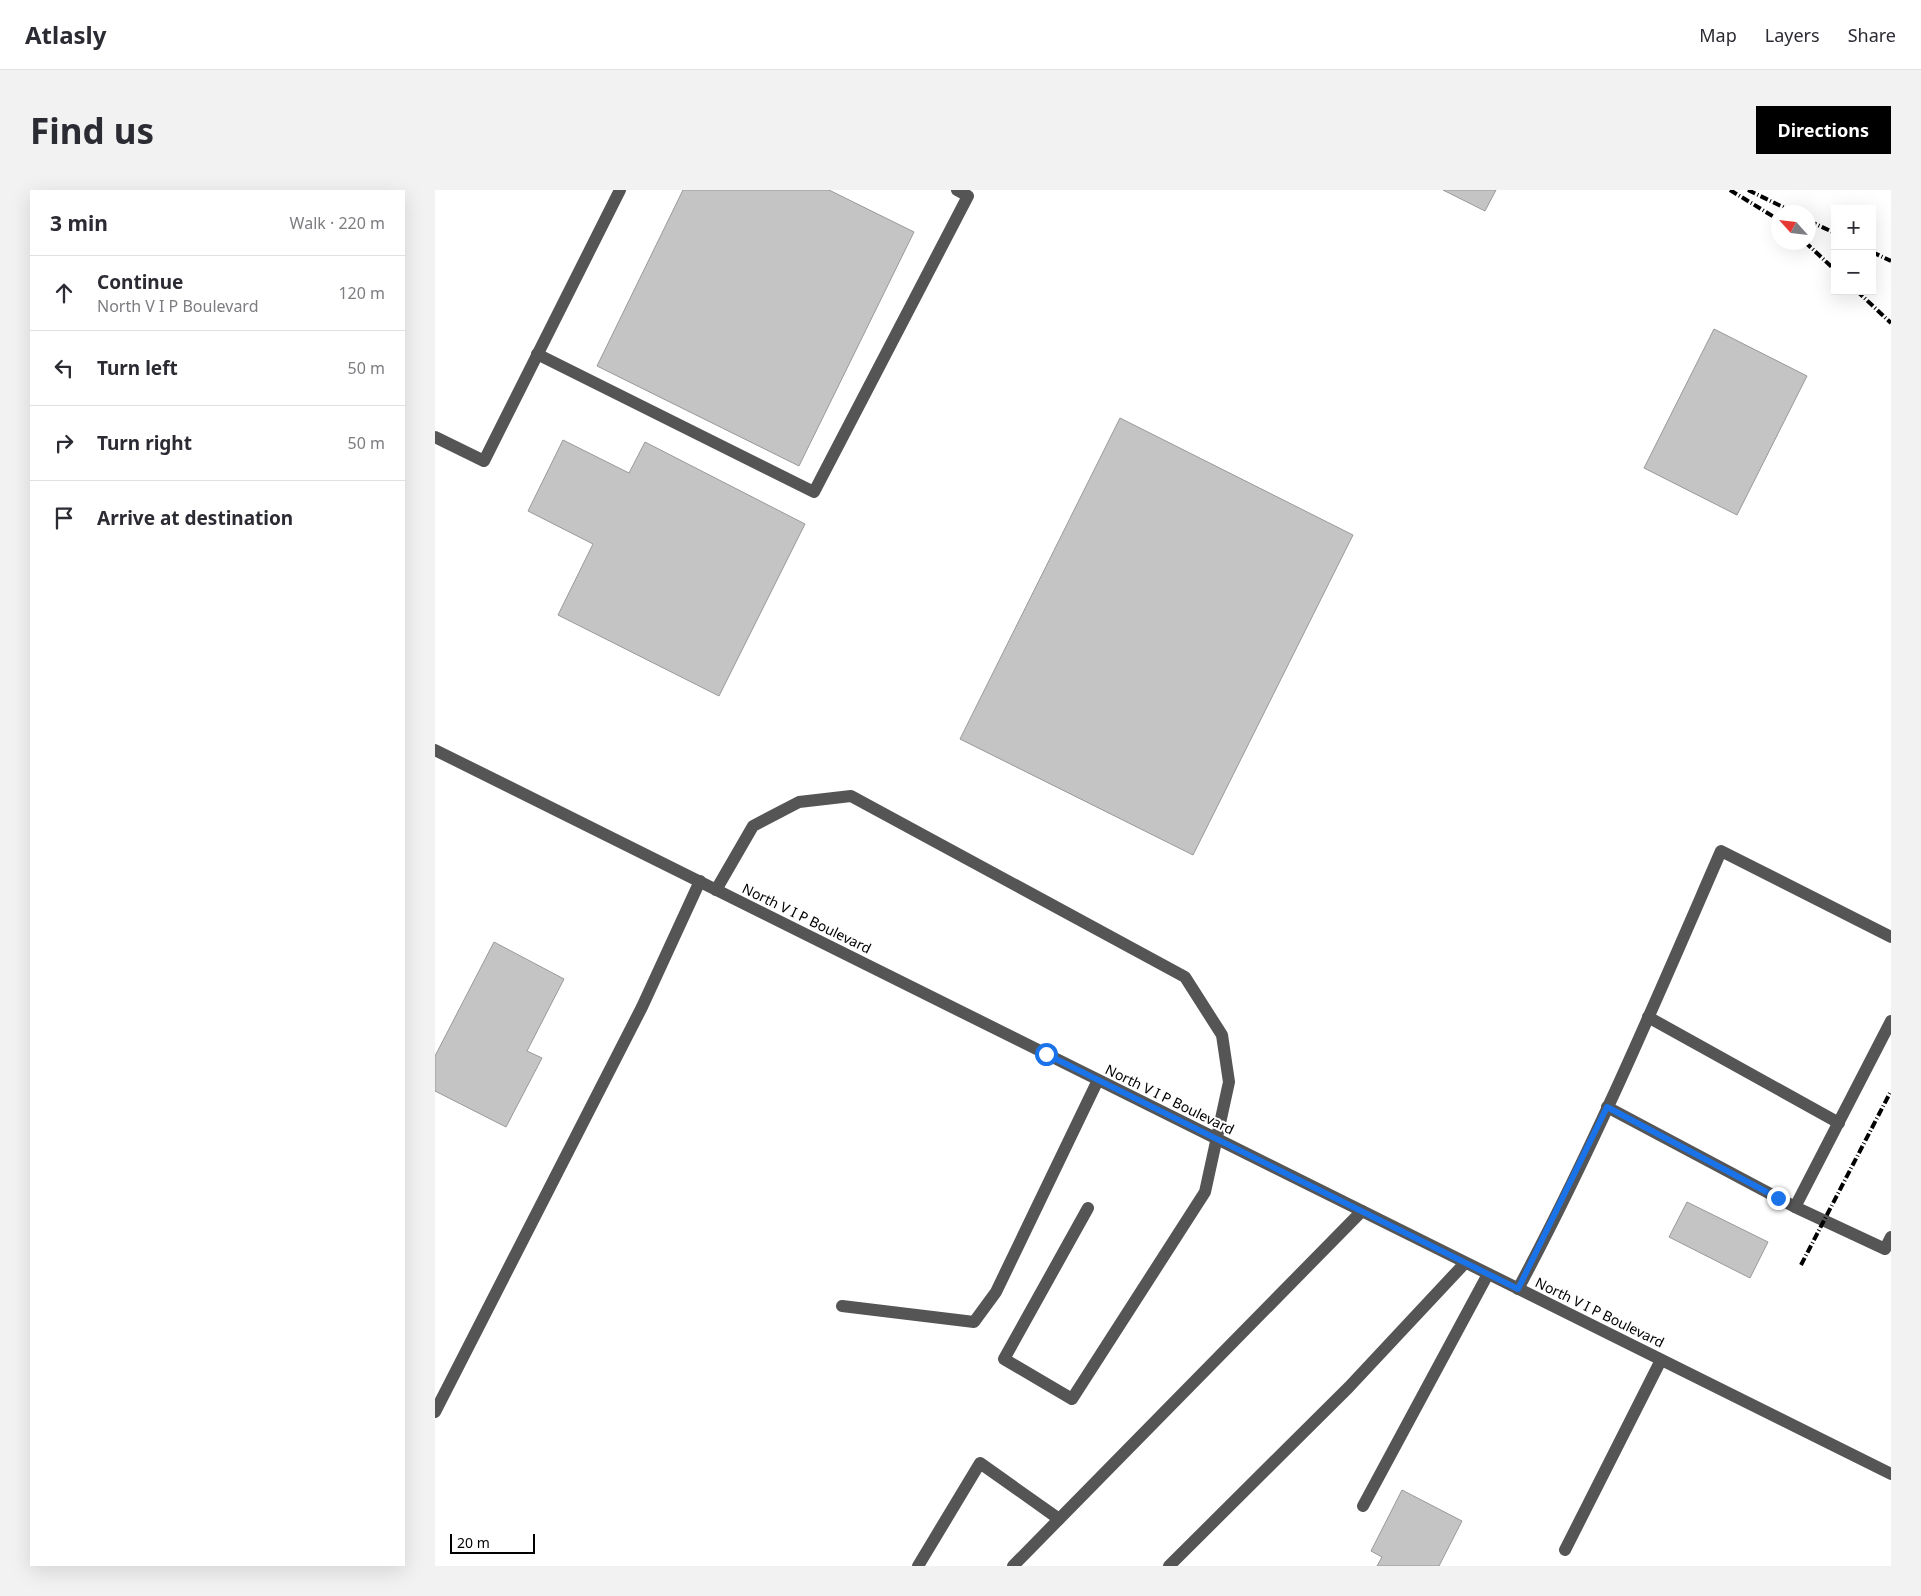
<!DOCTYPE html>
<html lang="en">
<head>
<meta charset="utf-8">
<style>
	body { margin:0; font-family:"Noto Sans",sans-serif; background:#f2f2f3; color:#2b2b33 }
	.controls { position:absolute; right:15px; top:15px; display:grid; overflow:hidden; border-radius:0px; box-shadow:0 5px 20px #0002 }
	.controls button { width:45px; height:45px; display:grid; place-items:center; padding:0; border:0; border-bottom:1px solid #e1e1e2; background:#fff; color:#2b2b33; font:25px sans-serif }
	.compass { position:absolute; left:1336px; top:15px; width:45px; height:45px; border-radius:50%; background:#fff; box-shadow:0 5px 20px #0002; rotate:297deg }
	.scale { position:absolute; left:15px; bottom:12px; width:85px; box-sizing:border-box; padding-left:5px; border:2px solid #000; border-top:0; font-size:14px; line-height:18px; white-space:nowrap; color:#000; -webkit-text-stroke:4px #fff; paint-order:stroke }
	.stop { position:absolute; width:15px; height:15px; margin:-11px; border:4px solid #1a73e8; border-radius:50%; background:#fff }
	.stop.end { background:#1a73e8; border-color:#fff; box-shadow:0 1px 5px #0008 }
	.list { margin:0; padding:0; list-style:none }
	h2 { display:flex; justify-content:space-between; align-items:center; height:65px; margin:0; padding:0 20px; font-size:21px }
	h2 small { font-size:16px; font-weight:400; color:#7c7c81 }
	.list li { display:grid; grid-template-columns:32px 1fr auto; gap:15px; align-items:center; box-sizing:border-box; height:75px; padding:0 20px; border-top:1px solid #e1e1e2 }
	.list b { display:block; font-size:19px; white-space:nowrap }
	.list p { margin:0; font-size:16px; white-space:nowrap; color:#7c7c81 }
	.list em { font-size:16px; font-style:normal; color:#7c7c81 }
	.icon { flex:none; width:28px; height:28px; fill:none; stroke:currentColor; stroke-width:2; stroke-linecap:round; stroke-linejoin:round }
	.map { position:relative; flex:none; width:1456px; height:1376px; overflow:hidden; border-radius:0px }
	header { display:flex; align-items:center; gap:30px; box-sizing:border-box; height:70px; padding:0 25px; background:#fff; border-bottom:1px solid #e1e1e2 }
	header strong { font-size:24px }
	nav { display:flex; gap:28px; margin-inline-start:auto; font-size:18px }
	.intro { display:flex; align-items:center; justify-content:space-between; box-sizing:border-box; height:120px; padding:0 30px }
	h1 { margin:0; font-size:35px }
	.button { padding:12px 22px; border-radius:0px; background:#000; color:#fff; font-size:18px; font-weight:700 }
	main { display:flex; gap:30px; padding:0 30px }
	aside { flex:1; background:#fff; border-radius:0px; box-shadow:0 5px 20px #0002 }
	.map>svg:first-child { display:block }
</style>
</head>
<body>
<header>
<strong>Atlasly</strong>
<nav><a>Map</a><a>Layers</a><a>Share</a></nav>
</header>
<div class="intro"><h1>Find us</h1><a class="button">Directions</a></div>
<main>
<aside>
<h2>3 min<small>Walk · 220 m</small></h2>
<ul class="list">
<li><svg class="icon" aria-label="ahead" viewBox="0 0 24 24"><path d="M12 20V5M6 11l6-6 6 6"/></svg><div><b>Continue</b><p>North V I P Boulevard</p></div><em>120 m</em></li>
<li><svg class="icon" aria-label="left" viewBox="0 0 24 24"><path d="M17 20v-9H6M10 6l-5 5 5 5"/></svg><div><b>Turn left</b></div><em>50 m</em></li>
<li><svg class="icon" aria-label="right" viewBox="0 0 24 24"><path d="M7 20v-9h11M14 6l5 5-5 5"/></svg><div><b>Turn right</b></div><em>50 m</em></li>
<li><svg class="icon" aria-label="arrive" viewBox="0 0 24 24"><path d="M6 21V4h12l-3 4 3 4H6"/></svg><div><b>Arrive at destination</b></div></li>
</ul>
</aside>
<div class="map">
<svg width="1456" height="1376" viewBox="0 0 1456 1376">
	<rect width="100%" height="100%" fill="#fff"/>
	<g fill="#c4c4c4" stroke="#999">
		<path d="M248,0H394L479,42L364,276L162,176Z"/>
		<path d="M1008,0H1061L1050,21Z"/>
		<path d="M1279,139L1372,186L1302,325L1209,278Z"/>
		<path d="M685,228L918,345L758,665L525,549Z"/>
		<path d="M128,250L194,283L210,252L370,334L284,506L123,425L158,354L93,321Z"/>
		<path d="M59,752L129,789L92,861L107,868L71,937L0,901V866Z"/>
		<path d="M1252,1012L1333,1052L1315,1088L1234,1047Z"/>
		<path d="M967,1300L1027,1331L1004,1376H942L947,1367L936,1361Z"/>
	</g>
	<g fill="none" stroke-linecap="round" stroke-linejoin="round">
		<g stroke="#555" stroke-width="12">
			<path d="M102,164L379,302L533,6L522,0"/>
			<path d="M0,247L49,271L185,0"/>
			<path d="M0,560L1456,1284"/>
			<path d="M281,700L318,636L364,612L416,606L750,787L787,845L794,892L770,1002L637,1209L569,1169L653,1018"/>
			<path d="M1213,827L1404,933"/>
			<path d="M1172,917L1360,1017L1456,831"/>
			<path d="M1360,1017L1450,1059L1456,1047"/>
			<path d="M1083,1099C1159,957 1222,808 1286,661L1456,747"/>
			<path d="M407,1116L539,1132L561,1102L663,890"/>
			<path d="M0,1222L207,817L265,691"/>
			<path d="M928,1316L1053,1084"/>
			<path d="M1130,1360L1226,1170"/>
			<path d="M483,1376L545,1273L624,1329"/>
			<path d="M578,1376L927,1021"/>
			<path d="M734,1376L914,1197L1030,1073"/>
		</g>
		<g stroke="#000" stroke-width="4" stroke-dasharray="8 2.5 1 2.5" stroke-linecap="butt">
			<path d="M1295,0L1344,30"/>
			<path d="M1313,0L1358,22"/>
			<path d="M1374,31L1400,43"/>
			<path d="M1370,52L1400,80"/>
			<path d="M1437,62L1456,71"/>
			<path d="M1422,101L1456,133"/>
			<path d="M1366,1075L1456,901"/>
		</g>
	</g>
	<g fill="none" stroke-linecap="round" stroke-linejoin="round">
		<path stroke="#1a73e8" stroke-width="6" d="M611,864L1083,1099L1172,917L1343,1008"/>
	</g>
	<g text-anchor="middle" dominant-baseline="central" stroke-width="4" stroke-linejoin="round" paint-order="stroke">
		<g font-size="14" fill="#000" stroke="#fff">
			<text transform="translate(372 728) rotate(26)">North V I P Boulevard</text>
			<text transform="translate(735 909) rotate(26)">North V I P Boulevard</text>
			<text transform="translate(1165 1122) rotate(26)">North V I P Boulevard</text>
		</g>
	</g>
</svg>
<div class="controls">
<button>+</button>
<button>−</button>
</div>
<svg class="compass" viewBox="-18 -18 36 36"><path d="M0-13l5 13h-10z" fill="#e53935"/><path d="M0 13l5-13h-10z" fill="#7c7c81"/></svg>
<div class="scale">20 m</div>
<div class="stop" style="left:611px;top:864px"></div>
<div class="stop end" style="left:1343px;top:1008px"></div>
</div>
</main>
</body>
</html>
